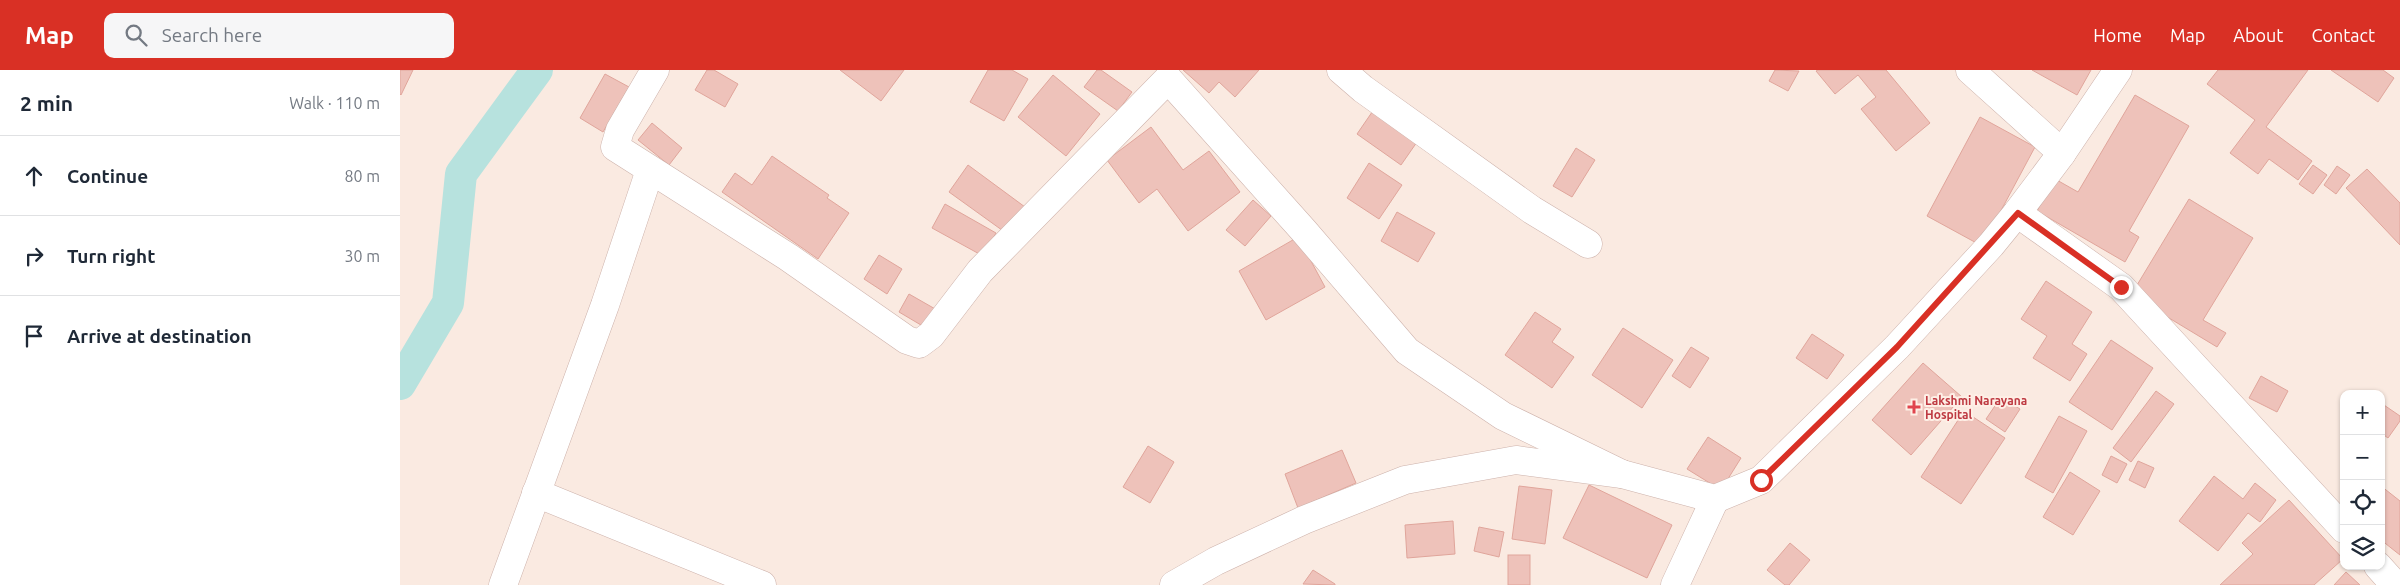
<!DOCTYPE html>
<html lang="en">
<head>
<meta charset="utf-8">
<style>
	body { margin:0; font-family:Ubuntu,sans-serif; background:#f6f6f7; color:#1f2937 }
	.controls { position:absolute; right:15px; bottom:15px; display:grid; overflow:hidden; border-radius:10px; box-shadow:0 1px 4px #0004 }
	.controls button { width:45px; height:45px; display:grid; place-items:center; padding:0; border:0; border-bottom:1px solid #e0e1e3; background:#fff; color:#1f2937; font:25px sans-serif }
	.stop { position:absolute; width:15px; height:15px; margin:-11px; border:4px solid #d93025; border-radius:50%; background:#fff }
	.stop.end { background:#d93025; border-color:#fff; box-shadow:0 1px 5px #0008 }
	.list { margin:0; padding:0; list-style:none }
	h2 { display:flex; justify-content:space-between; align-items:center; height:65px; margin:0; padding:0 20px; font-size:21px }
	h2 small { font-size:16px; font-weight:400; color:#747a83 }
	.list li { display:grid; grid-template-columns:32px 1fr auto; gap:15px; align-items:center; box-sizing:border-box; height:80px; padding:0 20px; border-top:1px solid #e0e1e3 }
	.list b { display:block; font-size:19px; white-space:nowrap }
	.list em { font-size:16px; font-style:normal; color:#747a83 }
	.icon { flex:none; width:28px; height:28px; fill:none; stroke:currentColor; stroke-width:2; stroke-linecap:round; stroke-linejoin:round }
	.map { position:relative; flex:none; width:2000px; height:515px; overflow:hidden }
	header { display:flex; align-items:center; gap:30px; box-sizing:border-box; height:70px; padding:0 25px; background:#d93025; color:#fff }
	header strong { font-size:24px }
	nav { display:flex; gap:28px; margin-inline-start:auto; font-size:18px }
	.search { width:350px; height:45px; background:#f6f6f7; display:flex; align-items:center; gap:12px; box-sizing:border-box; padding:0 18px; border-radius:10px; color:#747a83; font-size:19px }
	main { display:flex }
	aside { flex:1; background:#fff }
	.map>svg:first-child { display:block }
</style>
</head>
<body>
<header>
<strong>Map</strong>
<div class="search"><svg class="icon" aria-label="search" viewBox="0 0 24 24"><circle cx="10" cy="10" r="6"/><path d="M15 15l6 6"/></svg>Search here</div>
<nav><a>Home</a><a>Map</a><a>About</a><a>Contact</a></nav>
</header>
<main>
<aside>
<h2>2 min<small>Walk · 110 m</small></h2>
<ul class="list">
<li><svg class="icon" aria-label="ahead" viewBox="0 0 24 24"><path d="M12 20V5M6 11l6-6 6 6"/></svg><div><b>Continue</b></div><em>80 m</em></li>
<li><svg class="icon" aria-label="right" viewBox="0 0 24 24"><path d="M7 20v-9h11M14 6l5 5-5 5"/></svg><div><b>Turn right</b></div><em>30 m</em></li>
<li><svg class="icon" aria-label="arrive" viewBox="0 0 24 24"><path d="M6 21V4h12l-3 4 3 4H6"/></svg><div><b>Arrive at destination</b></div></li>
</ul>
</aside>
<div class="map">
<svg width="2000" height="515" viewBox="0 0 2000 515">
	<rect width="100%" height="100%" fill="#faeae1"/>
	<g fill="none" stroke-linecap="round" stroke-linejoin="round">
		<path stroke="#b7e2de" stroke-width="32" d="M0,314L48,233L61,104L137,0"/>
	</g>
	<g fill="#eec2ba" stroke="#e0a59b">
		<path d="M0,0H13L1,25L0,24Z"/>
		<path d="M307,0H314L338,14L325,37L295,20Z"/>
		<path d="M440,0H504L481,31Z"/>
		<path d="M588,0H612L628,9L604,51L570,32Z"/>
		<path d="M697,0H701L732,22L718,41L684,17Z"/>
		<path d="M783,0H859L835,27L819,12L809,23Z"/>
		<path d="M1375,0L1399,1L1388,21L1369,11Z"/>
		<path d="M1418,0H1486L1530,53L1496,81L1461,39L1476,27L1458,5L1435,24L1416,1Z"/>
		<path d="M1632,0H1691L1677,25Z"/>
		<path d="M1818,0H1908L1866,57L1912,91L1898,110L1869,89L1858,104L1830,83L1855,50L1807,14Z"/>
		<path d="M1931,0H1983L1994,8L1978,32Z"/>
		<path d="M205,4L229,17L203,62L180,48Z"/>
		<path d="M653,5L700,44L666,86L618,47Z"/>
		<path d="M1735,25L1789,56L1729,161L1739,167L1725,192L1637,141L1655,109L1678,122Z"/>
		<path d="M979,32L1024,62L1001,95L957,64Z"/>
		<path d="M1580,47L1635,77L1582,176L1527,146Z"/>
		<path d="M252,53L282,78L269,95L238,70Z"/>
		<path d="M751,57L783,100L809,81L840,122L788,161L757,119L739,133L707,90Z"/>
		<path d="M1176,78L1195,90L1172,127L1153,116Z"/>
		<path d="M372,86L429,125L427,128L449,143L418,189L322,122L335,103L352,115Z"/>
		<path d="M969,93L1002,115L979,149L947,128Z"/>
		<path d="M568,95L625,137L606,163L549,122Z"/>
		<path d="M1913,95L1927,105L1913,124L1899,114Z"/>
		<path d="M1937,96L1950,105L1936,124L1924,115Z"/>
		<path d="M1967,99L2000,133V175L1946,118Z"/>
		<path d="M1789,129L1853,168L1803,250L1826,263L1817,277L1731,225Z"/>
		<path d="M853,130L871,146L845,176L826,160Z"/>
		<path d="M545,134L596,163L583,186L532,158Z"/>
		<path d="M997,142L1035,163L1018,192L981,171Z"/>
		<path d="M898,167L925,217L866,250L839,201Z"/>
		<path d="M479,185L502,199L487,224L464,209Z"/>
		<path d="M1646,211L1692,242L1672,274L1687,284L1670,311L1633,288L1647,266L1621,249Z"/>
		<path d="M509,224L537,240L526,258L499,242Z"/>
		<path d="M1135,242L1161,259L1152,272L1174,287L1152,318L1105,285Z"/>
		<path d="M1223,258L1273,290L1242,338L1192,305Z"/>
		<path d="M1412,264L1444,285L1427,309L1396,288Z"/>
		<path d="M1711,270L1753,298L1712,360L1669,332Z"/>
		<path d="M1291,277L1309,288L1290,318L1272,306Z"/>
		<path d="M1523,293L1562,327L1511,385L1472,350Z"/>
		<path d="M1861,306L1888,321L1877,342L1849,328Z"/>
		<path d="M1756,321L1774,334L1731,392L1713,378Z"/>
		<path d="M1601,327L1620,339L1605,362L1586,349Z"/>
		<path d="M1981,333L2000,346V351L1988,368L1981,363Z"/>
		<path d="M1564,341L1605,368L1561,434L1521,407Z"/>
		<path d="M1659,346L1687,361L1653,423L1625,407Z"/>
		<path d="M1308,367L1341,388L1321,420L1287,399Z"/>
		<path d="M748,376L774,392L750,433L723,417Z"/>
		<path d="M942,380L956,413L898,438L885,404Z"/>
		<path d="M1711,386L1727,394L1717,413L1702,405Z"/>
		<path d="M1738,391L1754,398L1745,418L1729,410Z"/>
		<path d="M1670,402L1700,421L1673,465L1643,447Z"/>
		<path d="M1814,406L1843,429L1855,413L1876,430L1860,452L1848,443L1818,481L1779,451Z"/>
		<path d="M1189,415L1272,455L1247,508L1163,468Z"/>
		<path d="M1119,416L1152,420L1145,474L1112,469Z"/>
		<path d="M1981,416L2000,431V485L1981,470Z"/>
		<path d="M1889,430L1943,489L1914,515H1820L1853,484L1842,473Z"/>
		<path d="M1053,451L1055,484L1007,488L1005,455Z"/>
		<path d="M1079,457L1104,462L1099,487L1074,481Z"/>
		<path d="M1390,473L1410,490L1389,515H1385L1367,500Z"/>
		<rect x="1108" y="485" width="22" height="30"/>
		<path d="M913,500L935,514V515L903,514Z"/>
		<path d="M1946,502L1960,515H1934Z"/>
	</g>
	<g fill="none" stroke-linecap="round" stroke-linejoin="round">
		<defs>
			<g id="minor">
				<path d="M255,0L220,60L215,77L388,187L507,270L519,274L531,265L580,201L768,9L904,161L1007,281L1103,346L1222,404"/>
				<path d="M941,0L963,19L1132,140L1188,174"/>
				<path d="M1570,0L1662,83"/>
				<path d="M1617,143L1721,217L1944,459"/>
				<path d="M136,423L362,515"/>
				<path d="M1978,496L1995,515"/>
				<path d="M103,515L205,235L250,100"/>
				<path d="M774,515L816,491L904,450L1005,410L1116,390L1222,404L1315,429L1361,410L1497,277L1591,175L1617,143L1662,83L1718,0"/>
				<path d="M1275,515L1315,429"/>
			</g>
		</defs>
		<use href="#minor" stroke="#cdb2ab" stroke-width="29"/>
		<use href="#minor" stroke="#fff" stroke-width="28"/>
	</g>
	<g fill="none" stroke-linecap="round" stroke-linejoin="round">
		<path stroke="#d93025" stroke-width="6" d="M1361,410L1497,277L1618,143L1721,217"/>
	</g>
	<path fill="#e0444e" stroke="#feefe6" stroke-width="2" d="M1511.5 329.5h5v5h5v5h-5v5h-5v-5h-5v-5h5z"/>
	<g text-anchor="middle" dominant-baseline="central" stroke-width="4" stroke-linejoin="round" paint-order="stroke">
		<g font-size="12" font-weight="bold" fill="#be3a42" stroke="#feefe6" text-anchor="start">
			<text x="1525" y="330">Lakshmi Narayana<tspan x="1525" dy="14">Hospital</tspan></text>
		</g>
	</g>
</svg>
<div class="controls">
<button>+</button>
<button>−</button>
<button><svg class="icon" aria-label="locate" viewBox="0 0 24 24"><circle cx="12" cy="12" r="6"/><path d="M12 2v4M12 18v4M2 12h4M18 12h4"/></svg></button>
<button><svg class="icon" aria-label="layers" viewBox="0 0 24 24"><path d="M12 4l9 5-9 5-9-5zM3 14l9 5 9-5"/></svg></button>
</div>
<div class="stop" style="left:1361px;top:410px"></div>
<div class="stop end" style="left:1721px;top:217px"></div>
</div>
</main>
</body>
</html>
